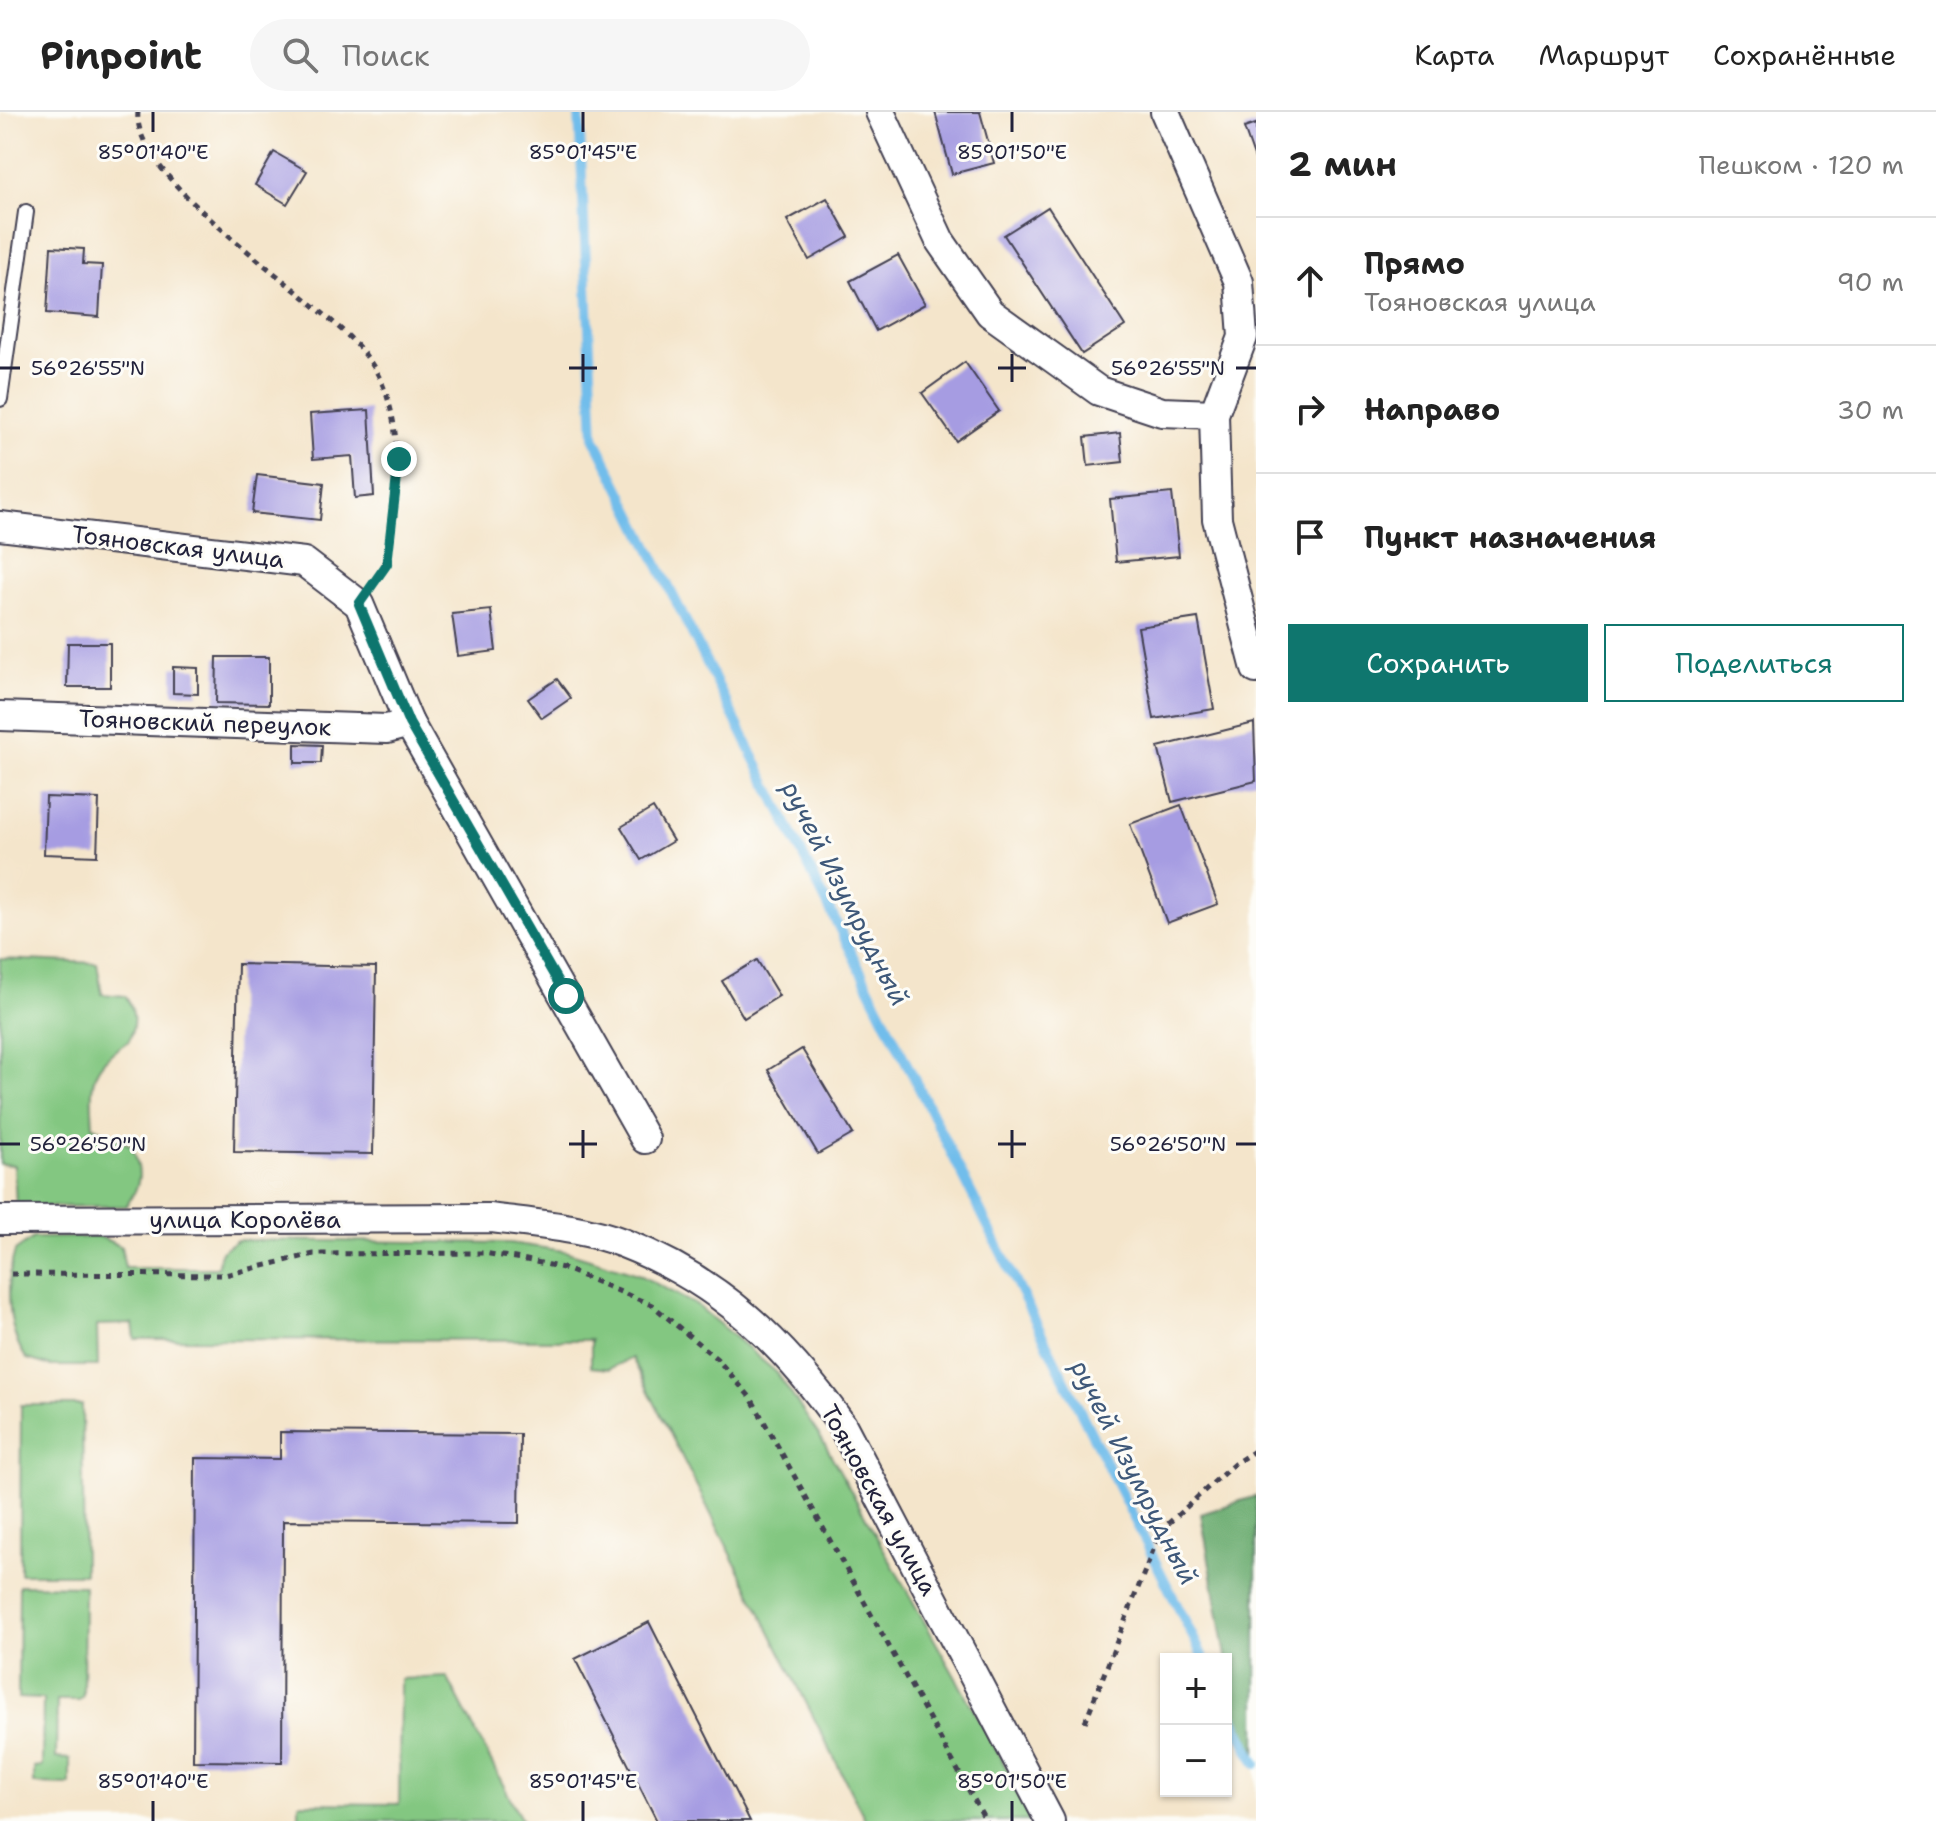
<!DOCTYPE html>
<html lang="ru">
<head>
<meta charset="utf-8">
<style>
	body { margin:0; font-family:"Shantell Sans",sans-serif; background:#f6f6f6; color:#222 }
	.controls { position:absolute; right:24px; bottom:24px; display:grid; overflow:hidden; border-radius:0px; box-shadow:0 2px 6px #0004 }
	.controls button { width:72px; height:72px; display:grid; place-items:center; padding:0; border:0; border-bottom:2px solid #e0e0e0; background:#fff; color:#222; font:40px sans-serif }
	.stop { position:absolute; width:24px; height:24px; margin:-18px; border:6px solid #0f766e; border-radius:50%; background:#fff }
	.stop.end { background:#0f766e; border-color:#fff; box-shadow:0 2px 8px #0008 }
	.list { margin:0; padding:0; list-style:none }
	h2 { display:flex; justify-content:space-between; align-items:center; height:104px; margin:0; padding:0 32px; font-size:34px }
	h2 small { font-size:26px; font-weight:400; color:#767676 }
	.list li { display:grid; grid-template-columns:52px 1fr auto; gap:24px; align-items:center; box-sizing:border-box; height:128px; padding:0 32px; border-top:2px solid #e0e0e0 }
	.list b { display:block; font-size:30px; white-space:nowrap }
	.list p { margin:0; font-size:26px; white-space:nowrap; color:#767676 }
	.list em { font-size:26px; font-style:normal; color:#767676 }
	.actions { display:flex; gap:16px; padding:24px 32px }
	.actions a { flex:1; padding:18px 0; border:2px solid #0f766e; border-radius:0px; text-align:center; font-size:28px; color:#0f766e }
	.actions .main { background:#0f766e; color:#fff }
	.icon { flex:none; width:44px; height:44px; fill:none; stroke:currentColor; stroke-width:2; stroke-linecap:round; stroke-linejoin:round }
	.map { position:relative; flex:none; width:1256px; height:1709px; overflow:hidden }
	header { display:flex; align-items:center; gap:48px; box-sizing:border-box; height:112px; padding:0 40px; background:#fff; border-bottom:2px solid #e0e0e0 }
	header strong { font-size:38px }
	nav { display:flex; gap:44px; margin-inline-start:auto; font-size:28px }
	.search { width:560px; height:72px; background:#f6f6f6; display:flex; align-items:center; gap:20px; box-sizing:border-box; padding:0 28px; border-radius:44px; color:#767676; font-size:30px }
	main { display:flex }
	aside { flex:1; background:#fff }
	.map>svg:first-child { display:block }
</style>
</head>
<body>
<header>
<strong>Pinpoint</strong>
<div class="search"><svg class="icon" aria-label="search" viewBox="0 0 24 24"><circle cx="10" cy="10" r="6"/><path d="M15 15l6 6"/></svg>Поиск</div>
<nav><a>Карта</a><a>Маршрут</a><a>Сохранённые</a></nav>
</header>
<main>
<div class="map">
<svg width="1256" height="1709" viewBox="0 0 1256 1709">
	<rect width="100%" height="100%" fill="#fdfcf7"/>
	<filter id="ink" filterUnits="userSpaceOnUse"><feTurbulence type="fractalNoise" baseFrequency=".0125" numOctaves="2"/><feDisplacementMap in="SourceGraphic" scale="16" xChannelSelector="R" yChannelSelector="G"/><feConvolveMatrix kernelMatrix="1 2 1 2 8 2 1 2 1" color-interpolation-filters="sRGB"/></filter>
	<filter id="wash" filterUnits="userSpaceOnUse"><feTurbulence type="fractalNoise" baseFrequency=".006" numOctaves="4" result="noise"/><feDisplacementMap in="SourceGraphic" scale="32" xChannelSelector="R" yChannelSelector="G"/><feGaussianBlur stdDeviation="1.8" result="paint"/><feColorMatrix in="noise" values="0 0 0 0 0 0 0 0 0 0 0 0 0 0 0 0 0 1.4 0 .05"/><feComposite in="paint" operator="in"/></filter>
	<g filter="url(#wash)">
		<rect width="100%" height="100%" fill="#f4e5cb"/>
		<g fill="#83c781" stroke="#52745e" stroke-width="2">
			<path d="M0,847L97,851L102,882L125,884C136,899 135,912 129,929C89,953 90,971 93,1014L132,1034C142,1060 142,1072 126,1094L16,1095L14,1053L0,1052Z"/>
			<path d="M101,1125L121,1135L125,1156H217L221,1139L237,1128L510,1131L564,1139L638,1162L698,1194L777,1261L823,1329L1036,1709H866L632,1246L609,1257L591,1255V1228L135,1227L133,1212L97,1213L98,1254H51L27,1247C7,1221 5,1170 15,1139L33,1126Z"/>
			<path d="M21,1293H82L84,1462H20Z"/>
			<path d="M19,1473L84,1474L83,1583L79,1588H57L56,1646L70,1647V1673L34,1672V1655L42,1654L43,1587L18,1586Z"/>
			<path d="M447,1565L522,1709H299V1691L399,1692L400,1567Z"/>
		</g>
		<path fill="#6aac6f" stroke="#466755" stroke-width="2" d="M1256,1384V1656L1237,1607L1201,1402Z"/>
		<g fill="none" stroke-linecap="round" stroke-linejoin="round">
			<g stroke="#71bdeb" stroke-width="10">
				<path d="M579,0L594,325L1204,1547"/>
				<path d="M1226,1591L1256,1652"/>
			</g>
		</g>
		<g id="blocks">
			<g fill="#a69ce2">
				<path d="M935,0H980L994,51L952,62Z"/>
				<path d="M1256,12V50L1244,16Z"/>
				<path d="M274,40L307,59L287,92L255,73Z"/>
				<path d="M827,86L849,125L809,148L787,108Z"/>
				<path d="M1048,95L1125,214L1082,242L1004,123Z"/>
				<path d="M51,135L84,137L83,152L102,153L99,205L47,201Z"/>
				<path d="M898,143L925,192L876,219L850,169Z"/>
				<path d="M965,250L999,299L956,329L922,281Z"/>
				<path d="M369,298L374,384L355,386L352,344L313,347L310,302Z"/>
				<path d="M1120,321L1123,350L1088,354L1085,325Z"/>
				<path d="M257,363L324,371L320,408L252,401Z"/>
				<path d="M1172,381L1179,444L1116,450L1110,387Z"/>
				<path d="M491,498L496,539L458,544L452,502Z"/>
				<path d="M1198,506L1214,597L1154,607L1138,515Z"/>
				<path d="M68,531H110V575H67Z"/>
				<path d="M217,545H269V592L216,591Z"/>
				<path d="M173,555L198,556V582L173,581Z"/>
				<path d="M557,567L571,586L542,606L528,587Z"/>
				<path d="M1254,611L1256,669L1172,690L1158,635Z"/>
				<path d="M295,632L322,633L321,651H295Z"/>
				<path d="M46,685L99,687L97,744L44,742Z"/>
				<path d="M1181,693L1218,792L1167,811L1130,712Z"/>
				<path d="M653,696L673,729L641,748L621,715Z"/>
				<path d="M757,848L779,884L744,906L722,869Z"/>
				<path d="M238,852L376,855L373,1042L234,1040Z"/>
				<path d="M802,937L853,1022L818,1042L768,958Z"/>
				<path d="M280,1320L520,1322L519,1411L283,1409L282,1650L193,1649L195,1346L280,1347Z"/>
				<path d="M649,1510L720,1650L750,1709H657L575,1547Z"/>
			</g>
		</g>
	</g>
	<g filter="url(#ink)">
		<use href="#blocks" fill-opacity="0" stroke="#423f51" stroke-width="2"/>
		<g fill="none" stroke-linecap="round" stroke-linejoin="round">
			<defs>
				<path id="service" d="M0,287L26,100"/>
				<g id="minor">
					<path d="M880,0L940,129L990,201L1099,279L1162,300L1214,302"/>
					<path d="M1165,0L1239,170L1243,225L1214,302L1217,407L1256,557"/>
					<path d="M0,414L304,450L359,492L409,611L645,1027"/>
					<path d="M0,604L387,617L409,611"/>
					<path d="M0,1108L491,1106C535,1112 582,1115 623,1131C720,1169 784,1231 842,1313L1050,1709"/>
				</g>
			</defs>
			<use href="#service" stroke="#423f51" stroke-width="18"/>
			<use href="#minor" stroke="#423f51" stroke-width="32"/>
			<g stroke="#423f51" stroke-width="5" stroke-dasharray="6 6" stroke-linecap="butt">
				<path d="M138,0C131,70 318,184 363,240C396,280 400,336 395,385C392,413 393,444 377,467"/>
				<path d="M11,1162L225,1163L314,1142L483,1141L522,1147L563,1156L652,1193L717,1247L751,1286L986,1709"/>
				<path d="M1085,1610L1161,1418L1234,1352L1256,1338"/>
			</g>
			<use href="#service" stroke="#fff" stroke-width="14"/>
			<use href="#minor" stroke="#fff" stroke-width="28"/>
		</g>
	</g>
	<g fill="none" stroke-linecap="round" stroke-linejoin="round" filter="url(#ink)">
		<path stroke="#0f766e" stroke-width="10" d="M399,347L387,452L359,492L409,611L566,884"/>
	</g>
	<path fill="none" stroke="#22223b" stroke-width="3" d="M153,0V20M583,0V20M1012,0V20M583,242V270M1012,242V270M0,256H20M569,256H597M998,256H1026M1236,256H1256M583,1018V1046M1012,1018V1046M0,1032H20M569,1032H597M998,1032H1026M1236,1032H1256M153,1689V1709M583,1689V1709M1012,1689V1709"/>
	<g text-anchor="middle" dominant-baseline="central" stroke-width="6" stroke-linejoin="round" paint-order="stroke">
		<g font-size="24" fill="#22223b" stroke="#fdfcf7">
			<text transform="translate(178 435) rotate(7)">Тояновская улица</text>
			<text transform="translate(205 611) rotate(2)">Тояновский переулок</text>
			<text x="245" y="1108">улица Королёва</text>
			<text transform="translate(879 1388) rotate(61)">Тояновская улица</text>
		</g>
		<g font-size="26" font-style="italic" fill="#3e5879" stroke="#fdfcf7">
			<text transform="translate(846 781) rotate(63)">ручей Изумрудный</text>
			<text transform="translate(1135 1360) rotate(63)">ручей Изумрудный</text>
		</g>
	</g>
	<g font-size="20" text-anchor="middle" fill="#22223b" stroke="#fdfcf7" stroke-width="6" stroke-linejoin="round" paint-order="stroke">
		<text x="153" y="47">85°01'40"E</text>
		<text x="583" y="47">85°01'45"E</text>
		<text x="1012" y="47">85°01'50"E</text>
		<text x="88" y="263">56°26'55"N</text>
		<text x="1168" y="263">56°26'55"N</text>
		<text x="88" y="1039">56°26'50"N</text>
		<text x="1168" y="1039">56°26'50"N</text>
		<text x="153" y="1676">85°01'40"E</text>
		<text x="583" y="1676">85°01'45"E</text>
		<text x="1012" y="1676">85°01'50"E</text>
	</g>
</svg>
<div class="controls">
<button>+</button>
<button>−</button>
</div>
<div class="stop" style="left:566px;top:884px"></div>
<div class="stop end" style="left:399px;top:347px"></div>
</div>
<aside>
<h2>2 мин<small>Пешком · 120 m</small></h2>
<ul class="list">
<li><svg class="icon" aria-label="ahead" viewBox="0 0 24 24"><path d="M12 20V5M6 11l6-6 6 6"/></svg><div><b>Прямо</b><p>Тояновская улица</p></div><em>90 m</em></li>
<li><svg class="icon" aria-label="right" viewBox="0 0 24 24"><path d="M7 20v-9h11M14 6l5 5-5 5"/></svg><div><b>Направо</b></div><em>30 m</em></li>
<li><svg class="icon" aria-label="arrive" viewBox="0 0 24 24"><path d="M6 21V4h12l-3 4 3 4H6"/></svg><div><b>Пункт назначения</b></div></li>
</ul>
<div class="actions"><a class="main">Сохранить</a><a>Поделиться</a></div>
</aside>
</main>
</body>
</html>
